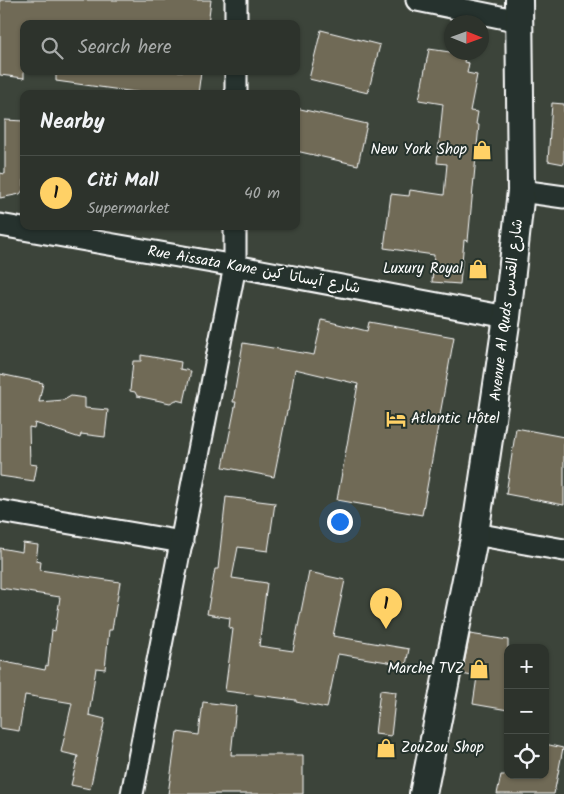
<!DOCTYPE html>
<html lang="en">
<head>
<meta charset="utf-8">
<style>
	body { margin:0; font-family:Kalam,"Playpen Sans Arabic",sans-serif; background:#353b34; color:#f1f3f6 }
	.controls { position:absolute; right:15px; bottom:15px; display:grid; overflow:hidden; border-radius:10px; box-shadow:0 1px 4px #0004 }
	.controls button { width:45px; height:45px; display:grid; place-items:center; padding:0; border:0; border-bottom:1px solid #484e48; background:#2d332c; color:#f1f3f6; font:25px sans-serif }
	.compass { position:absolute; left:444px; top:15px; width:45px; height:45px; border-radius:50%; background:#2d332c; box-shadow:0 1px 4px #0004; rotate:91deg }
	.you { position:absolute; left:339px; top:521px; width:18px; height:18px; margin:-12px; border:4px solid #fff; border-radius:50%; background:#1a73e8; box-shadow:0 0 0 8px #1a73e833 }
	.badge { display:grid; place-items:center; width:32px; height:32px; border-radius:50%; background:#ffd166; color:#111; font-size:16px; font-weight:700 }
	.pin { position:absolute; translate:-50% -41px; filter:drop-shadow(0 1px 2px #0008) }
	.pin::after { content:''; position:absolute; top:26px; width:18px; height:15px; background:inherit; clip-path:polygon(0 0,100% 0,50% 100%) }
	.list { margin:0; padding:0; list-style:none }
	h2 { display:flex; justify-content:space-between; align-items:center; height:65px; margin:0; padding:0 20px; font-size:21px }
	h2 small { font-size:16px; font-weight:400; color:#a7aaa9 }
	.list li { display:grid; grid-template-columns:32px 1fr auto; gap:15px; align-items:center; box-sizing:border-box; height:75px; padding:0 20px; border-top:1px solid #484e48 }
	.list b { display:block; font-size:19px; white-space:nowrap }
	.list p { margin:0; font-size:16px; white-space:nowrap; color:#a7aaa9 }
	.list em { font-size:16px; font-style:normal; color:#a7aaa9 }
	.icon { flex:none; width:28px; height:28px; fill:none; stroke:currentColor; stroke-width:2; stroke-linecap:round; stroke-linejoin:round }
	.map { position:relative; flex:none; width:564px; height:794px; overflow:hidden }
	.search { position:absolute; background:#2d332c; box-shadow:0 1px 4px #0004; left:20px; top:20px; width:280px; height:55px; display:flex; align-items:center; gap:12px; box-sizing:border-box; padding:0 18px; border-radius:10px; color:#a7aaa9; font-size:19px }
	.panel { position:absolute; background:#2d332c; box-shadow:0 1px 4px #0004; left:20px; top:90px; width:280px; height:140px; border-radius:10px }
	.map>svg:first-child { display:block }
</style>
</head>
<body>
<div class="map">
<svg width="564" height="794" viewBox="0 0 564 794">
	<rect width="100%" height="100%" fill="#3c443a"/>
	<filter id="ink" filterUnits="userSpaceOnUse"><feTurbulence type="fractalNoise" baseFrequency=".02" numOctaves="2"/><feDisplacementMap in="SourceGraphic" scale="10" xChannelSelector="R" yChannelSelector="G"/><feConvolveMatrix kernelMatrix="1 2 1 2 8 2 1 2 1" color-interpolation-filters="sRGB"/></filter>
	<g filter="url(#ink)">
		<g fill="#6f6a57" stroke="#fff">
			<path d="M0,0H211L208,24H24V78L0,75Z"/>
			<path d="M321,30L380,45L368,93L309,79Z"/>
			<path d="M429,49L450,52H466L464,62L469,63L467,73L477,75L470,111L478,112L476,124L479,125L468,241L464,240L460,284L432,282L434,255L384,248L391,194L409,196L410,190L444,195L447,164L437,163L443,104L419,100Z"/>
			<path d="M56,71H201L198,94H150L56,81Z"/>
			<path d="M552,103L564,104V164L548,161Z"/>
			<path d="M296,108L367,124L358,165L296,151Z"/>
			<path d="M5,120L24,121V189L20,194L0,198V173L5,174Z"/>
			<path d="M322,320L367,331L369,322L454,337L422,515L337,500L358,384L295,369L288,411H287L274,477L223,467L236,402H233L243,343L314,355Z"/>
			<path d="M141,355L181,362L180,369L191,371L184,402L176,400L170,403L137,396L135,392L130,391L133,361H141Z"/>
			<path d="M0,374L43,383L39,402L64,400L71,396L85,398V408L108,410L105,437L81,434L80,438L35,423L34,428L29,427L30,464L37,465L34,481L0,476Z"/>
			<path d="M516,428L564,437V505L506,494Z"/>
			<path d="M226,497L275,503L268,551L238,547L232,578L267,583L259,646L293,651L309,572L345,580L333,636L409,649L406,665L338,654L327,708L296,702V700L225,691L233,629L229,628L230,618L207,614L215,569H218Z"/>
			<path d="M23,543L38,545L36,561L41,562L40,570L120,582L112,630H109L105,669L96,668L89,715L105,719L90,789L71,785L78,756L61,752L72,703L25,695L19,731L0,728V661L45,670L46,665L48,666L52,630L55,631L60,597L0,588V548L22,552Z"/>
			<path d="M470,634L508,640V710L473,704L477,677L462,674Z"/>
			<path d="M380,690L396,692L391,736L375,734Z"/>
			<path d="M203,702L236,706L231,755H303V794H168L177,732L199,735Z"/>
			<path d="M545,744L563,748L554,794H497L501,775H545Z"/>
		</g>
		<g fill="none" stroke-linecap="round" stroke-linejoin="round">
			<defs>
				<g id="minor">
					<path d="M417,0L520,21"/>
					<path d="M236,24V0"/>
					<path d="M236,94V71"/>
					<path d="M521,191L564,197"/>
					<path d="M0,225L235,266L507,317"/>
					<path d="M0,511L182,542"/>
					<path d="M475,534L564,550"/>
					<path d="M132,794L235,266V226"/>
				</g>
				<path id="tertiary" d="M423,794L475,534L507,317L521,191L519,0"/>
			</defs>
			<use href="#minor" stroke="#fff" stroke-width="25"/>
			<use href="#tertiary" stroke="#fff" stroke-width="30"/>
			<use href="#minor" stroke="#26332d" stroke-width="21"/>
			<use href="#tertiary" stroke="#26332d" stroke-width="26"/>
		</g>
	</g>
	<defs>
		<symbol id="shop-bare" viewBox="-9 -9 18 18"><path d="M-5-2.5h2.3a2.7 3.5 0 0 1 5.4 0H5L5.5 6h-11ZM-1.5-2.5h3a1.5 2.3 0 0 0-3 0Z" fill="#ffd166" stroke="#26332d" stroke-width="2.5" paint-order="stroke"/></symbol>
		<symbol id="hotel-bare" viewBox="-9 -9 18 18"><path d="M-6-4.5h1.5V1H6V5H4.5V3h-9V5H-6ZM-4 0a1.8 1.8 0 1 1 3.6 0ZM.5 0V-2.5h3Q6-2.5 6 0Z" fill="#ffd166" stroke="#26332d" stroke-width="2.5" paint-order="stroke"/></symbol>
	</defs>
	<g fill-rule="evenodd">
		<use href="#shop-bare" x="468" y="136" width="28" height="28"/>
		<use href="#shop-bare" x="464" y="255" width="28" height="28"/>
		<use href="#hotel-bare" x="382" y="405" width="28" height="28"/>
		<use href="#shop-bare" x="465" y="655" width="28" height="28"/>
		<use href="#shop-bare" x="372" y="734" width="28" height="28"/>
	</g>
	<g text-anchor="middle" dominant-baseline="central" stroke-width="4" stroke-linejoin="round" paint-order="stroke">
		<g font-size="15" fill="#fff" stroke="#26332d" text-anchor="end">
			<text x="467" y="150">New York Shop</text>
			<text x="463" y="269">Luxury Royal</text>
			<text x="411" y="419" text-anchor="start">Atlantic Hôtel</text>
			<text x="464" y="669">Marche TVZ</text>
			<text x="401" y="748" text-anchor="start">ZouZou Shop</text>
		</g>
		<g font-size="15" fill="#fff" stroke="#26332d">
			<text transform="translate(254 270) rotate(10)">Rue Aissata Kane شارع آيساتا كين</text>
			<text transform="translate(507 310) rotate(-83)">Avenue Al Quds شارع القدس</text>
		</g>
	</g>
</svg>
<div class="controls">
<button>+</button>
<button>−</button>
<button><svg class="icon" aria-label="locate" viewBox="0 0 24 24"><circle cx="12" cy="12" r="6"/><path d="M12 2v4M12 18v4M2 12h4M18 12h4"/></svg></button>
</div>
<svg class="compass" viewBox="-18 -18 36 36"><path d="M0-13l5 13h-10z" fill="#e53935"/><path d="M0 13l5-13h-10z" fill="#a7aaa9"/></svg>
<div class="you"></div>
<div class="pin badge" style="left:386px;top:629px">1</div>
<div class="search"><svg class="icon" aria-label="search" viewBox="0 0 24 24"><circle cx="10" cy="10" r="6"/><path d="M15 15l6 6"/></svg>Search here</div>
<section class="panel">
<h2>Nearby<small></small></h2>
<ul class="list">
<li><span class="badge">1</span><div><b>Citi Mall</b><p>Supermarket</p></div><em>40 m</em></li>
</ul>
</section>
</div>
</body>
</html>
